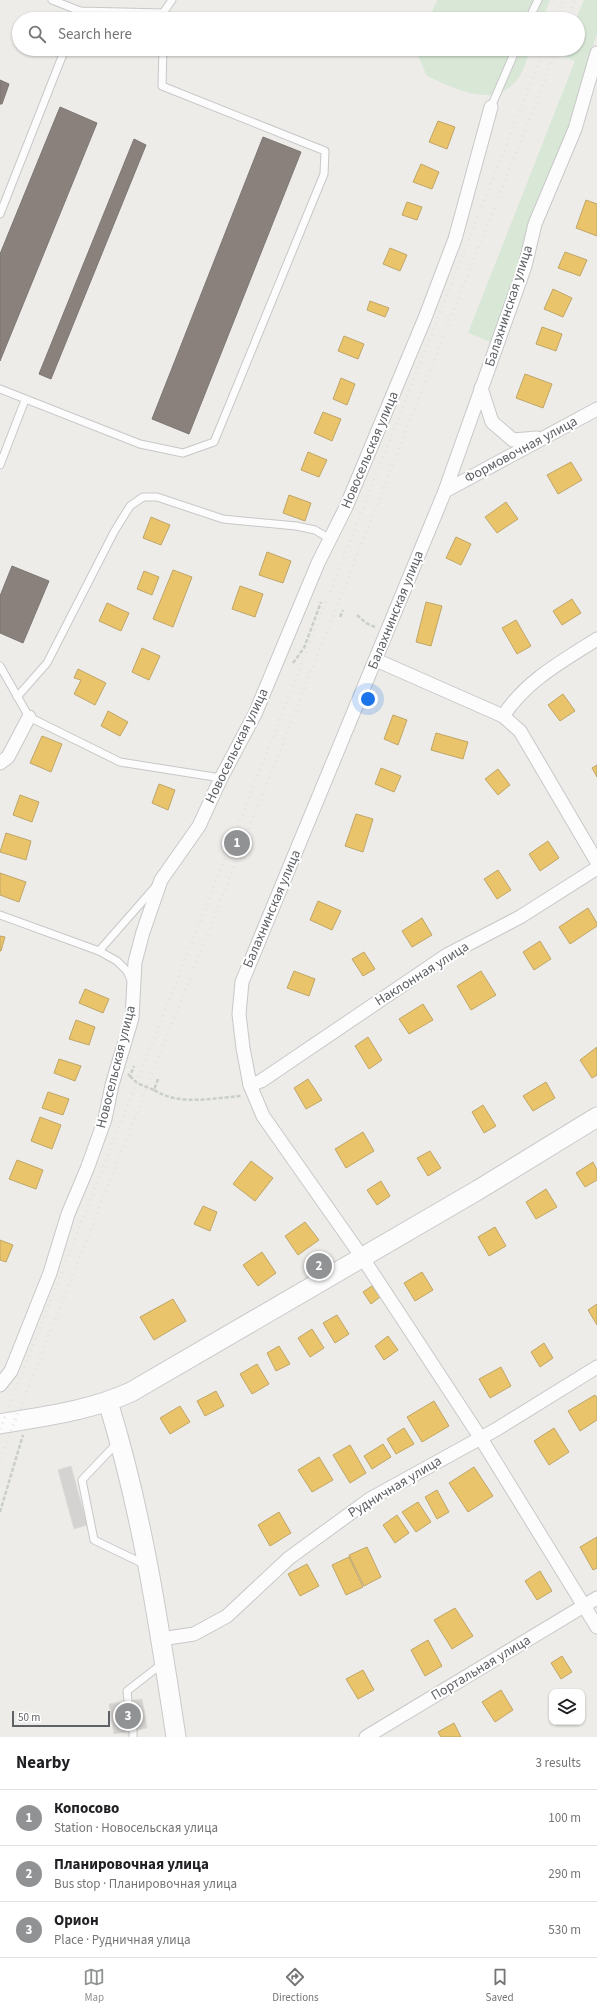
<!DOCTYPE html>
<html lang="en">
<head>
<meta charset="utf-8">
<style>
	body { margin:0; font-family:"Source Sans 3",sans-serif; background:#f2f2f2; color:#202124 }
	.controls { position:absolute; right:12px; bottom:12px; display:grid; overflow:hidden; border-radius:8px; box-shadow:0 1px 3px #0004 }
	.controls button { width:36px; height:36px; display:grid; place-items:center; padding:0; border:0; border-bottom:1px solid #e0e0e0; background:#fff; color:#202124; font:20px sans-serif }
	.scale { position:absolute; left:12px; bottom:10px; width:98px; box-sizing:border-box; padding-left:4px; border:2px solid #5e6165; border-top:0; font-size:11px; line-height:14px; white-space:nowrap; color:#5e6165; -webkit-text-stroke:3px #fff; paint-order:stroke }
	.you { position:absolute; left:368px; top:699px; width:14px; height:14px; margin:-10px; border:3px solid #fff; border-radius:50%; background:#1a73e8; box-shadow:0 0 0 6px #1a73e833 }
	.badge { display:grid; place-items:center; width:26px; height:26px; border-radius:50%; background:#909293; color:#fff; font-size:13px; font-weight:700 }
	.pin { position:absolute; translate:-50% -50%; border:2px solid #fff; box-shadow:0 1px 4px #0006 }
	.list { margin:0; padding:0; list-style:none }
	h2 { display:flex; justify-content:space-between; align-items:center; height:52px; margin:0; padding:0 16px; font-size:17px }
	h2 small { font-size:13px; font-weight:400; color:#757577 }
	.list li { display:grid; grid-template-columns:26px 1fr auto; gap:12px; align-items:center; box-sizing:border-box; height:56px; padding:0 16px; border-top:1px solid #e0e0e0 }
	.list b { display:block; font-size:15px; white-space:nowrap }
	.list p { margin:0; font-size:13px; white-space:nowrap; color:#757577 }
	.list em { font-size:13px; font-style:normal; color:#757577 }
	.icon { flex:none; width:22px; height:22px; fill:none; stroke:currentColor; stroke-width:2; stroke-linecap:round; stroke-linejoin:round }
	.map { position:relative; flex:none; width:597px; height:1737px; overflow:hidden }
	.search { position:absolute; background:#fff; box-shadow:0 1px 3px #0004; left:12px; right:12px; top:12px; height:44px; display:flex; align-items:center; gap:10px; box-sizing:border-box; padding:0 14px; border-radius:22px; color:#757577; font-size:15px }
	.sheet { height:220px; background:#fff }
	nav { display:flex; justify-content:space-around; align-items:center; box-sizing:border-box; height:56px; border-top:1px solid #e0e0e0; background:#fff; font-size:11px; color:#757577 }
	nav a { display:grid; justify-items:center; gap:2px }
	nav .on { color:#909293 }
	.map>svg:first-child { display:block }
</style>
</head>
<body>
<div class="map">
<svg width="597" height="1737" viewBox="0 0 597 1737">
	<rect width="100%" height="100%" fill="#edece9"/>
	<g fill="#d8e7d6">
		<path d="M437,0H550L543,19H429Z"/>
		<path d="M584,0H597V34L587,63L571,127L491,342L468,333L575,61L561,55L564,49H578V19H576Z"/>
		<path d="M420,49H530C527,58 524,70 519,77C496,111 456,89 427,76L418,56Z"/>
	</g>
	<g fill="#e9c46a" stroke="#bfa668">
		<path d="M438,121L455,127L447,149L429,142Z"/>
		<path d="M421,164L439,172L432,189L413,182Z"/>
		<path d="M586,200L597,204V236L576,228Z"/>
		<path d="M407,202L422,207L417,220L402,215Z"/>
		<path d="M390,248L407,255L400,271L383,264Z"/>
		<path d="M565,252L587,260L580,276L558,268Z"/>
		<path d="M553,289L572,298L563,317L544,309Z"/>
		<path d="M370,301L389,308L385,317L367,310Z"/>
		<path d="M542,327L562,334L556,351L536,344Z"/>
		<path d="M344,336L364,344L358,359L338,351Z"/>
		<path d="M525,374L552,384L543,408L516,398Z"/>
		<path d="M341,378L355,384L347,405L333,399Z"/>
		<path d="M323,412L341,419L332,441L314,433Z"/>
		<path d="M308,452L327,460L319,477L301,470Z"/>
		<path d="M571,462L582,480L558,494L547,475Z"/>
		<path d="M289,495L311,503L305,521L283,513Z"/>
		<path d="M506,502L518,519L497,533L485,517Z"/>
		<path d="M151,517L170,525L161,545L143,538Z"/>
		<path d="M456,537L471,544L461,565L446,558Z"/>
		<path d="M267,552L291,561L283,583L259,575Z"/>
		<path d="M173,570L192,577L173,627L153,619Z"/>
		<path d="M144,571L159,577L152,595L137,589Z"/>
		<path d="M240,586L263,594L255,617L232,609Z"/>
		<path d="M572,599L581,613L562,625L553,611Z"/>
		<path d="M426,602L442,606L431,646L416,642Z"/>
		<path d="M107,603L129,613L121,631L99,621Z"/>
		<path d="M516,620L531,646L517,654L502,628Z"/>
		<path d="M142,648L160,656L149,680L132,672Z"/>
		<path d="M78,669L106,683L95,705L74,694L81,680L74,678Z"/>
		<path d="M563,694L575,711L560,721L548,705Z"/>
		<path d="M108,711L128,722L120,736L101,726Z"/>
		<path d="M393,715L407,720L398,745L384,739Z"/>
		<path d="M436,733L468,742L463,759L431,750Z"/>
		<path d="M42,736L62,744L51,772L30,763Z"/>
		<path d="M597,765V777L592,768Z"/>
		<path d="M381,768L401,776L394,792L375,784Z"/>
		<path d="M498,769L510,785L498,795L485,779Z"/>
		<path d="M159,784L175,790L168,810L152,803Z"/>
		<path d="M20,795L39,802L32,822L13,815Z"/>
		<path d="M356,814L373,819L363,852L345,846Z"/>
		<path d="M6,833L31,841L26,860L0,852Z"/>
		<path d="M548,841L559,858L540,871L529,854Z"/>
		<path d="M498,870L511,890L497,899L484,879Z"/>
		<path d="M0,873L26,882L19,902L0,895Z"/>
		<path d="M318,901L341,911L332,930L310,920Z"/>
		<path d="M588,908L597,923V926L570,944L559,927Z"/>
		<path d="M422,918L432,935L412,947L402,931Z"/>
		<path d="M0,936L5,937L1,951H0Z"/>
		<path d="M540,941L551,959L534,970L523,952Z"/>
		<path d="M364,952L375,969L363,976L352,959Z"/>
		<path d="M294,971L315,979L309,996L287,988Z"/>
		<path d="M481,971L496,995L471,1010L457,986Z"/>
		<path d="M85,989L109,999L103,1013L79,1003Z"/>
		<path d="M423,1004L433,1020L409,1034L399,1019Z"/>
		<path d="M76,1020L95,1027L89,1045L69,1039Z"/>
		<path d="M368,1037L382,1060L369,1069L355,1046Z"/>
		<path d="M597,1047V1075L592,1078L580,1060Z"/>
		<path d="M59,1059L81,1066L75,1081L54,1073Z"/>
		<path d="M308,1079L322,1100L306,1109L294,1088Z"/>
		<path d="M546,1082L555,1098L533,1111L523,1096Z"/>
		<path d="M48,1092L69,1099L63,1115L42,1108Z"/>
		<path d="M483,1105L496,1126L484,1133L472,1112Z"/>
		<path d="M40,1117L61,1125L52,1149L31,1141Z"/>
		<path d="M363,1132L374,1151L346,1168L335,1149Z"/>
		<path d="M430,1151L441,1168L428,1176L417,1158Z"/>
		<path d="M17,1160L43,1170L36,1189L9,1179Z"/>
		<path d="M251,1161L273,1178L255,1201L233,1184Z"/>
		<path d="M593,1162L597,1170V1180L585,1187L576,1173Z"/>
		<path d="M381,1181L390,1196L377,1205L367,1190Z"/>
		<path d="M546,1189L557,1207L536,1219L526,1202Z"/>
		<path d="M203,1206L217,1212L210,1231L194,1224Z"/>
		<path d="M305,1222L319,1240L298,1255L285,1236Z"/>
		<path d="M495,1227L506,1246L489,1256L478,1237Z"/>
		<path d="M0,1240L13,1245L6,1262L0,1260Z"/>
		<path d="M262,1252L276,1273L258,1286L243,1265Z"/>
		<path d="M422,1272L433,1290L415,1301L404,1283Z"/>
		<path d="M372,1286L380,1297L371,1304L363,1292Z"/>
		<path d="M173,1299L186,1321L154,1340L140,1317Z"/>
		<path d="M597,1304V1325L588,1310Z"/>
		<path d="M337,1315L349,1334L335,1343L323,1323Z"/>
		<path d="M312,1329L324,1348L310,1357L298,1338Z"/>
		<path d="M388,1336L398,1350L384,1360L375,1346Z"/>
		<path d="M544,1343L553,1358L540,1367L531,1352Z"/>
		<path d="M279,1346L290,1364L276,1371L267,1353Z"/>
		<path d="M257,1364L269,1384L252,1394L240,1374Z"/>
		<path d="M501,1367L511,1386L490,1398L479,1379Z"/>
		<path d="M216,1391L224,1406L205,1416L197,1401Z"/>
		<path d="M595,1395L597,1398V1420L580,1431L568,1411Z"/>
		<path d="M434,1401L449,1426L422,1442L407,1417Z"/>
		<path d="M180,1406L190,1422L170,1434L160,1418Z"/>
		<path d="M404,1428L414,1444L396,1454L387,1439Z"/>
		<path d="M554,1428L569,1452L549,1465L534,1441Z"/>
		<path d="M383,1444L391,1457L372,1469L364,1456Z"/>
		<path d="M350,1445L366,1473L350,1483L333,1455Z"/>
		<path d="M319,1457L333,1480L312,1492L298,1470Z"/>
		<path d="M474,1467L493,1496L468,1512L449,1483Z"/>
		<path d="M437,1490L449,1512L437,1519L425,1497Z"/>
		<path d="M418,1502L431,1522L416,1532L402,1512Z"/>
		<path d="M279,1512L291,1533L270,1546L258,1525Z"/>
		<path d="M397,1515L409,1533L395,1543L383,1525Z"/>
		<path d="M597,1537V1568L593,1570L580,1547Z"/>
		<path d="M367,1547L381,1577L364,1586L349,1555Z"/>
		<path d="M349,1557L363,1587L346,1595L332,1565Z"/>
		<path d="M307,1564L319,1586L300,1596L288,1574Z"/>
		<path d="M540,1571L552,1591L537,1600L525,1581Z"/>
		<path d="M455,1608L473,1636L452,1649L434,1620Z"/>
		<path d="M428,1640L442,1666L425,1676L411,1650Z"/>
		<path d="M562,1656L572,1672L561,1679L551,1663Z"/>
		<path d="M363,1670L374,1690L358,1699L346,1679Z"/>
		<path d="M501,1690L513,1710L495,1722L482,1702Z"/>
		<path d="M454,1723L461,1737H441L438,1732Z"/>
	</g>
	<g fill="#8a817c" stroke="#7d7775">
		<path d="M0,80L9,84L2,104H0Z"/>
		<path d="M60,107L97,123L0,361V254Z"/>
		<path d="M263,137L301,152L189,434L152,419Z"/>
		<path d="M134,139L146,145L51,379L39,374Z"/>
		<path d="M12,566L49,581L23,643L0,633V596Z"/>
	</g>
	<g fill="#d4d3d1" stroke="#dcdbd8">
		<path d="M71,1466L87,1525L74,1529L58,1470Z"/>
		<path d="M142,1699L147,1728L114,1734L109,1704Z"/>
	</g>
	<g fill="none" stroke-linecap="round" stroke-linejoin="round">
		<defs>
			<g id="lane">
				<path d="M52,0L80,11L163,13L172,0"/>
				<path d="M76,19L80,11"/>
				<path d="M529,19L538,0"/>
				<path d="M491,107L516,49"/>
				<path d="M0,214L65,49"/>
				<path d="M0,389L140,444L183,453L214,442L324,174L325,151L162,86L163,49"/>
				<path d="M0,465L25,400"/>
				<path d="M0,666L29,717L120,762L221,778"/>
				<path d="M17,697L47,663L114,532L130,506L143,497H157L223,519L296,526L315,530L330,539"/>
				<path d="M0,915L99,951L117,961L127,971L131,980"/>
				<path d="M99,951L156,886"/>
				<path d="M118,1442L82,1480L94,1540L146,1565"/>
				<path d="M128,1701L127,1691L163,1663"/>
				<path d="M133,1731V1737"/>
			</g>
			<g id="street">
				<path d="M597,53L575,129L535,224L525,266L445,491L242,982L239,1014L243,1048L250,1085L263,1116L362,1257L480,1437L597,1627"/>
				<path d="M481,388L492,422L513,440L537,438"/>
				<path d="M445,491L597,409"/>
				<path d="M376,660L503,716L520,731L597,862"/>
				<path d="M503,716C527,680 561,662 597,639"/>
				<path d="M0,763L8,757L29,717"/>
				<path d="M250,1085L261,1081L447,955L520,917L597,868"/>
				<path d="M0,1385L11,1371L50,1273L68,1214L87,1169L105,1119L112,1085L132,1018L135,962L143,932L161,880L199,826L221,778L255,714L318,563L346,507L425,318L455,239L491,107"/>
				<path d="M161,1639L194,1634L227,1616L289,1558L370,1499L497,1429L597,1367"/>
				<path d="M366,1737L597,1598"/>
			</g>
			<g id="secondary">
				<path d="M108,1402C142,1511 159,1625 176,1737"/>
				<path d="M0,1424C45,1416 89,1411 131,1392L478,1190L597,1117"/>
			</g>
		</defs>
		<use href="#lane" stroke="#c8c8c8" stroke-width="9"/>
		<use href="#street" stroke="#c8c8c8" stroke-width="15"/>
		<use href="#secondary" stroke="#cacaca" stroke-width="21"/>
		<g stroke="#cacecb" stroke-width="2.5" stroke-dasharray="4 2" stroke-linecap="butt">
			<path d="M357,615L366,623L375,627"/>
			<path d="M340,617L343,610"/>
			<path d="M293,663L304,648L321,602"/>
			<path d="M128,1074L130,1076L134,1066"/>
			<path d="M130,1076L137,1083L154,1090"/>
			<path d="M158,1079L154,1090C179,1106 213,1098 241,1096"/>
			<path d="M0,1512L23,1435"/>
		</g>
		<use href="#lane" stroke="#fcfcfc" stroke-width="7"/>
		<use href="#street" stroke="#fcfcfc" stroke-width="13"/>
		<use href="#secondary" stroke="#fcfcfc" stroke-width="19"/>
		<g stroke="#e3e3e2" stroke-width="3" stroke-dasharray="1 5" stroke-linecap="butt">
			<path d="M555,19L563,0"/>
			<path d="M568,19L575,0"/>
			<path d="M0,1429L544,49"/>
			<path d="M0,1459L557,49"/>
		</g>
	</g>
	<g text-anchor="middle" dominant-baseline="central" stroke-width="4" stroke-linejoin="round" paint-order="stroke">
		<g font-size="14" fill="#5e6165" stroke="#fff">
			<text transform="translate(509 306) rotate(-72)">Балахнинская улица</text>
			<text transform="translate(370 450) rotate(-67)">Новосельская улица</text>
			<text transform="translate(521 450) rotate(-28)">Формовочная улица</text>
			<text transform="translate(396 610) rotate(-68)">Балахнинская улица</text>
			<text transform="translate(237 746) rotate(-64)">Новосельская улица</text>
			<text transform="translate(272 909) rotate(-67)">Балахнинская улица</text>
			<text transform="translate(422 974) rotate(-32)">Наклонная улица</text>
			<text transform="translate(116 1067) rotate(-76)">Новосельская улица</text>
			<text transform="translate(395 1487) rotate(-31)">Рудничная улица</text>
			<text transform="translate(481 1668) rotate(-31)">Портальная улица</text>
		</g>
	</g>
</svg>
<div class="controls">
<button><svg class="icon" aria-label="layers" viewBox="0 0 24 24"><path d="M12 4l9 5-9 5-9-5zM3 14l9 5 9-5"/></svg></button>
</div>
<div class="scale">50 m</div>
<div class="you"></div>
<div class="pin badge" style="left:237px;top:843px">1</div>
<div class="pin badge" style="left:319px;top:1266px">2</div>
<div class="pin badge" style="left:128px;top:1716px">3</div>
<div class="search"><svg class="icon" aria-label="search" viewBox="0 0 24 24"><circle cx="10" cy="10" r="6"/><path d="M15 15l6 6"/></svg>Search here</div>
</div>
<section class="sheet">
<h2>Nearby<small>3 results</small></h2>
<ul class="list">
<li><span class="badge">1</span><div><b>Копосово</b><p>Station · Новосельская улица</p></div><em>100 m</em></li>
<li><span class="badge">2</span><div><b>Планировочная улица</b><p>Bus stop · Планировочная улица</p></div><em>290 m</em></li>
<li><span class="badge">3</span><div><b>Орион</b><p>Place · Рудничная улица</p></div><em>530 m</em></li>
</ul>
</section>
<nav>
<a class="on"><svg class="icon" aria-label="map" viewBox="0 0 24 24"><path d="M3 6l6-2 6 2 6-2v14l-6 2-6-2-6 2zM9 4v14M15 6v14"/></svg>Map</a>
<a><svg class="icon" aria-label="directions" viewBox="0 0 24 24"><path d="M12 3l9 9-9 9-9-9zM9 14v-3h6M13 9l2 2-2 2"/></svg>Directions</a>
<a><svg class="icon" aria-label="saved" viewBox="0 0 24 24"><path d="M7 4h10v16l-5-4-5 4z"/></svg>Saved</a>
</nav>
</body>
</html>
